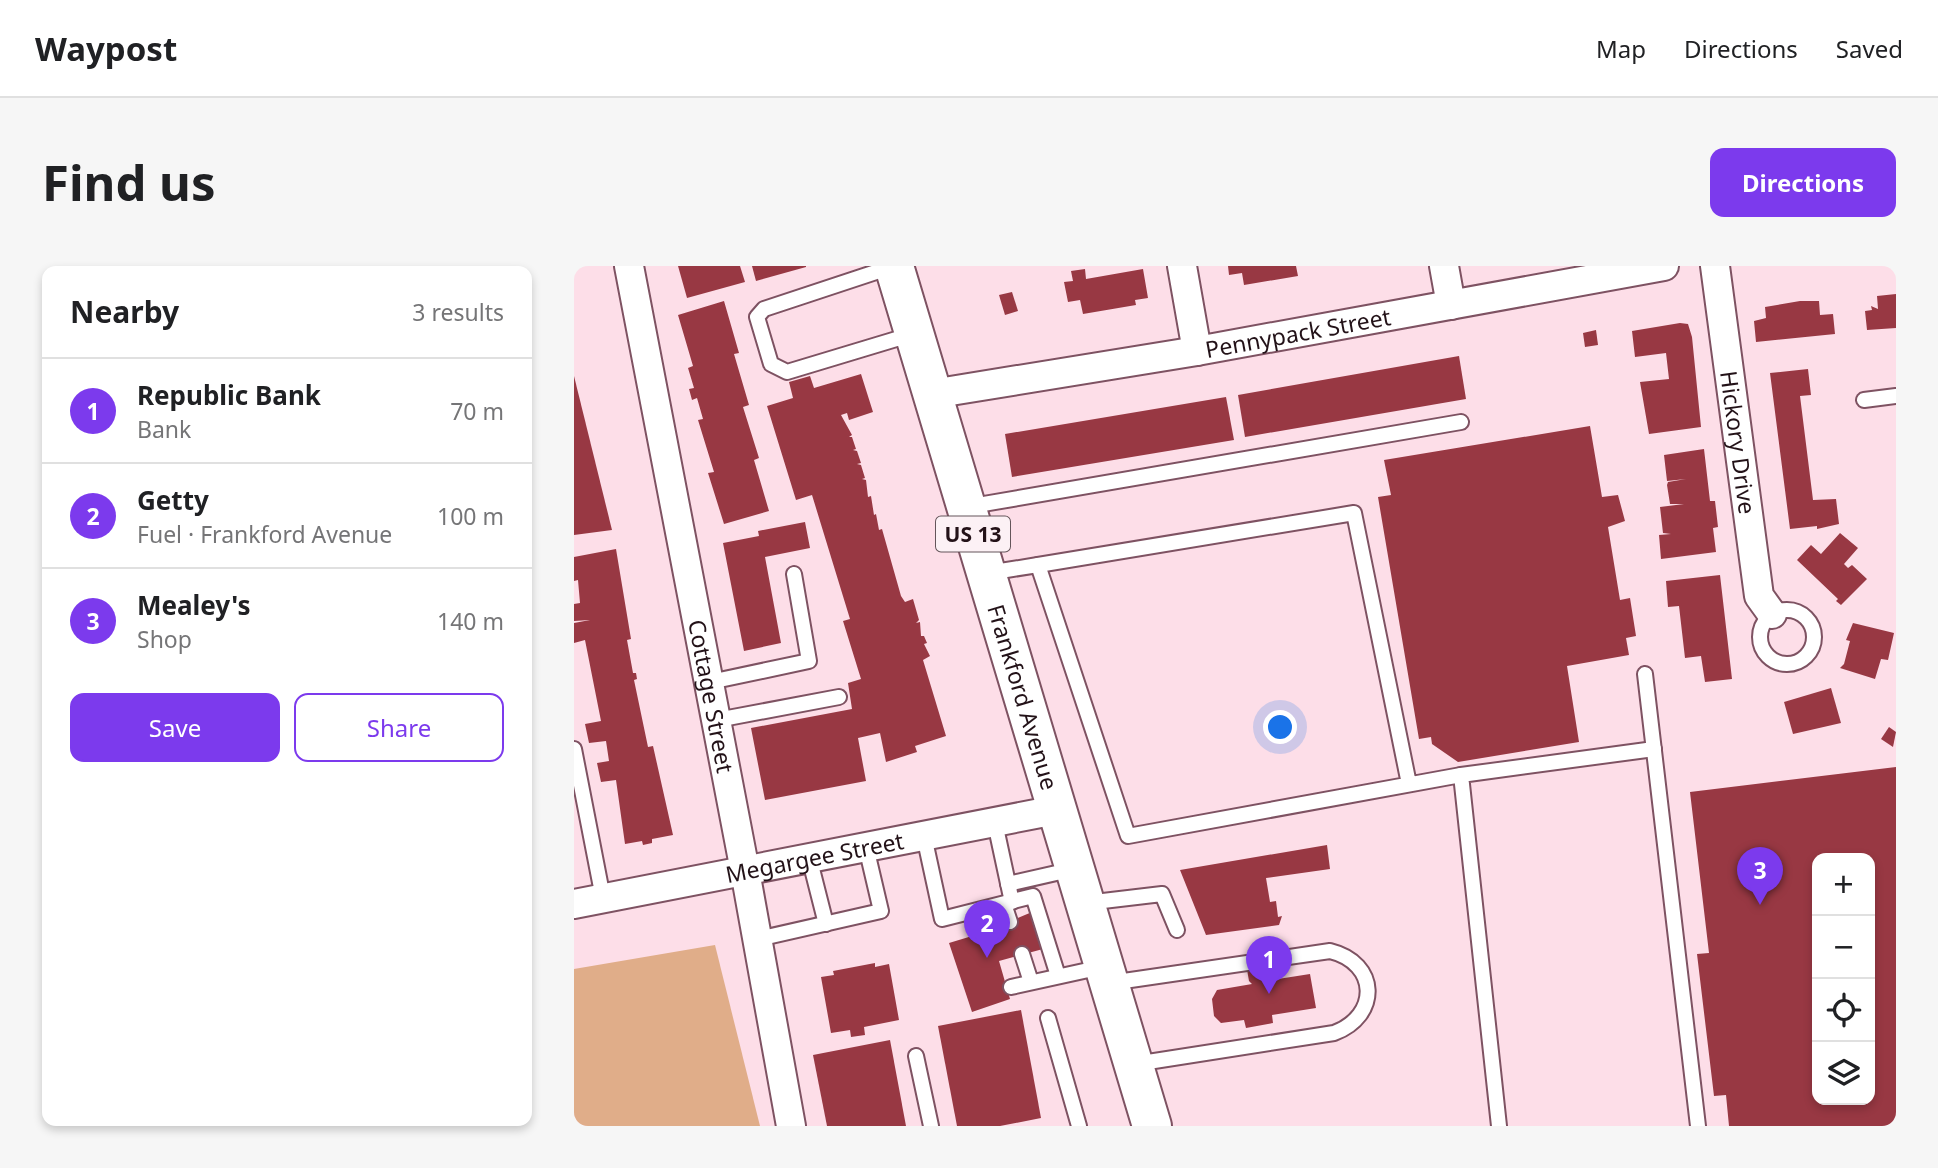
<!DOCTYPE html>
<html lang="en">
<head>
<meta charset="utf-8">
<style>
	body { margin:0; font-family:"Noto Sans",sans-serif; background:#f6f6f6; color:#202124 }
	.controls { position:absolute; right:21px; bottom:21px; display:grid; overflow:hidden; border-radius:14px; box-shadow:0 4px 10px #0003 }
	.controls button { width:63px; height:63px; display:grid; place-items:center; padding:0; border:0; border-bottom:2px solid #e0e0e0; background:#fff; color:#202124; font:35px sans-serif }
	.you { position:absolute; left:707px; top:462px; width:24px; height:24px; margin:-18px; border:5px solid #fff; border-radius:50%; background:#1a73e8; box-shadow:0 0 0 10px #1a73e833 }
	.badge { display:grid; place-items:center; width:46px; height:46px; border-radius:50%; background:#7c3aed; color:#fff; font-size:23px; font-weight:700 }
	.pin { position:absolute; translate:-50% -58px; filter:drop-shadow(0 2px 4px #0008) }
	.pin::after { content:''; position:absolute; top:37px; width:24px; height:21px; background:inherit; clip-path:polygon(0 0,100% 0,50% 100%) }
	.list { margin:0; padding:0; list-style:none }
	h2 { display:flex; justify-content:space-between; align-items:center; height:91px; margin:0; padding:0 28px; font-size:30px }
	h2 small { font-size:23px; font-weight:400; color:#757577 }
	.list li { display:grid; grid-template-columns:46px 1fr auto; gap:21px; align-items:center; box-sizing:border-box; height:105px; padding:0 28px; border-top:2px solid #e0e0e0 }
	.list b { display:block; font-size:26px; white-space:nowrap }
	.list p { margin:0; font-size:23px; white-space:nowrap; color:#757577 }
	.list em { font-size:23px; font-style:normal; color:#757577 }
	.actions { display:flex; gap:14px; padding:21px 28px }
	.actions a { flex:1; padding:16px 0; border:2px solid #7c3aed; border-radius:14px; text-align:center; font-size:24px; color:#7c3aed }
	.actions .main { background:#7c3aed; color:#fff }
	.icon { flex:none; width:38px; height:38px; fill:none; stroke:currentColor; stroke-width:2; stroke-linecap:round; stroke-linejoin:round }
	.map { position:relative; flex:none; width:1322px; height:860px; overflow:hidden; border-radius:14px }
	header { display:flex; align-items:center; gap:42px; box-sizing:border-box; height:98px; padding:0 35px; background:#fff; border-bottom:2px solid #e0e0e0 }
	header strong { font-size:33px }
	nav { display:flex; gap:38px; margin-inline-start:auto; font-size:24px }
	.intro { display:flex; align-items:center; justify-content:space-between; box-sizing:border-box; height:168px; padding:0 42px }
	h1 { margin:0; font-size:49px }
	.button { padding:18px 32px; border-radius:14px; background:#7c3aed; color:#fff; font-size:24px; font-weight:700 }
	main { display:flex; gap:42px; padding:0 42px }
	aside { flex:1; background:#fff; border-radius:14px; box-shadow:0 4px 10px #0003 }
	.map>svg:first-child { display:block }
</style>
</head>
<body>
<header>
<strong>Waypost</strong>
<nav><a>Map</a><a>Directions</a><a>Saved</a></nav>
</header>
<div class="intro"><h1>Find us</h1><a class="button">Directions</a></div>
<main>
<aside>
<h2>Nearby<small>3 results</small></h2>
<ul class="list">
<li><span class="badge">1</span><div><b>Republic Bank</b><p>Bank</p></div><em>70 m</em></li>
<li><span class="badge">2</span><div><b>Getty</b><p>Fuel · Frankford Avenue</p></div><em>100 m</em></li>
<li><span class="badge">3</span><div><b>Mealey's</b><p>Shop</p></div><em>140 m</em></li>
</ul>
<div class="actions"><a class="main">Save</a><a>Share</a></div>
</aside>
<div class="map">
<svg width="1322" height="860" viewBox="0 0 1322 860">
	<rect width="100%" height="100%" fill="#fddee8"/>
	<path fill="#e0ad89" d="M141,679L186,860H0V703Z"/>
	<g fill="#983843" fill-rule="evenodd">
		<path d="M104,0H166L171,16L113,32Z"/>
		<path d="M178,0H232V1L182,15Z"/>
		<path d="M654,0H722L724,10L670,19L668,7L655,9Z"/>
		<path d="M511,3L512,13L569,3L574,32L561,34L562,39L509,48L506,34L494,36L490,16L499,15L497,5Z"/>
		<path d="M438,26L444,45L431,49L425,29Z"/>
		<path d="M1322,28V62L1293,64L1291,45L1298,44L1297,40L1304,43L1303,30Z"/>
		<path d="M150,35L165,87L160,88L175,139L169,141L185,192L180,194L195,245L150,258L134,207L140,206L124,154L129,153L123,132L118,134L115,123L120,122L114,102L119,100L104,49Z"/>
		<path d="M1226,35H1245L1246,49L1259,48L1261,68L1182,76L1180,55L1192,52L1191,41Z"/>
		<path d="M1106,57L1114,58L1118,71L1127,161L1075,168L1066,116L1095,113L1092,87L1061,91L1058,65Z"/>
		<path d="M1022,64L1024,79L1011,81L1009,67Z"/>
		<path d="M885,90L892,133L671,171L664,129Z"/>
		<path d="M1234,103L1237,129L1226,130L1239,234L1262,233L1265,258L1243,263V260L1216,263L1196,107Z"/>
		<path d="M287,108L299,146L275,154L273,147L267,149L278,169L275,171H278L282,183L279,184L283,185L287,197L283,198L287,199L291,212L288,213L292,214L294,231L297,230L300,249L302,248L305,264L308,263L327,330L331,336L339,333L345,354L342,357L346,356L347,370H350L353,377L350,378L356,390L349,394L372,470L341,480L343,486L312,496L306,467L284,472L292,515L191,534L177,462L278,443L274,417L287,413L269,355L276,353L238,229L222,234L193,140L219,132L215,116L236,110L240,122Z"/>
		<path d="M0,110L38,264L0,269Z"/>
		<path d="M652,131L660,174L438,211L431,168Z"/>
		<path d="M1016,160L1028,231L1044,229L1051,255L1034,261L1046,334L1056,332L1062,370L1052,372L1055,389L993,400L1005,476L884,496L858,478L857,471L845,473L804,231L817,229L810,194Z"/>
		<path d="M1130,183L1136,235H1141L1144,261L1139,262L1142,286L1087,293L1085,269L1097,268L1089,267L1086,241L1110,238H1096L1093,219L1094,216L1112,213L1093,215L1090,189Z"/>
		<path d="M231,256L236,282L191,291L207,377L170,385L149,277L185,270L184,265Z"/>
		<path d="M1266,267L1284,282L1270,298L1274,302L1278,299L1293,313L1267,339L1262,335L1264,333L1223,294L1237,279L1247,288Z"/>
		<path d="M42,283L57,373L53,374L59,407H62L63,413L60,414L74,481L79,480L99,569L78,573V577L69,579L68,575L51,578L42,514L27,516L23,497L35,495L32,475L15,477L11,458L27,455L11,374L0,377V357L16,354L0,355V338L6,337L4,314L0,315V291Z"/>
		<path d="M1146,309L1158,413L1131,416L1127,390L1111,392L1105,340L1094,341L1092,315Z"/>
		<path d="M1279,357L1320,367L1314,394L1307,393L1301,413L1266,402L1270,398L1276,375L1272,374Z"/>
		<path d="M1257,422L1267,457L1219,468L1210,436Z"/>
		<path d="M1315,461L1322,466L1319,481L1307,473Z"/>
		<path d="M1322,501V860H1155L1152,829L1140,830L1123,688L1135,687L1116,526ZM1243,592H1296V834H1243Z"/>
		<path d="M753,579L756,603L692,612L696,636L702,635L704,651L708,650L705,659L632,669L606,604Z"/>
		<path d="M458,646L469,683L425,695L436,733L398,746L375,677L408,667Z"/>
		<path d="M703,686L707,709L704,713L736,708L742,742L698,749L699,757L672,762L670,754L647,757L640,750L638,733L643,724L678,718L675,715L671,692Z"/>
		<path d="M301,697V701L315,698L325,754L290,761L291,769L277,771L276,764L257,767L247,711L260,709L259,705Z"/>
		<path d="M447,744L467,852L426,860H383L364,760Z"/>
		<path d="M316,774L332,860H253L239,789Z"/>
	</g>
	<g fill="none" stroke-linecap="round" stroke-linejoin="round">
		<defs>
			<g id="service">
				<path d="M317,1L190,43L183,51L197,98L213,106L339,68"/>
				<path d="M1290,134L1322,130"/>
				<path d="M392,241L887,156"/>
				<path d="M414,307L464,299"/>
				<circle cx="1213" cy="371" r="27"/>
				<path d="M1071,408L1124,860"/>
				<path d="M136,416L235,395L220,308"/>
				<path d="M143,454L265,431"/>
				<path d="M0,483L29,632"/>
				<path d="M835,518L780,247L464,299L554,570L887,509"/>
				<path d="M421,557L438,636"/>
				<path d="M350,570L368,653L459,630L484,710"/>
				<path d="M236,595L252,658"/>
				<path d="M434,618L500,603"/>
				<path d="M512,637L588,628L603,664"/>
				<path d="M430,638L436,656"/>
				<path d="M411,644L418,664"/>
				<path d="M184,673L307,645L292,581"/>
				<path d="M448,688L457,716"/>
				<path d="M536,717L756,685C805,697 806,750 760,767L561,798"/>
				<path d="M437,721L528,701"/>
				<path d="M474,752L505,860"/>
				<path d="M342,790L357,860"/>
				<path d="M925,860L887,509L1080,483"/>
			</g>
			<g id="minor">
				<path id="s1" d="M55,0L171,605L217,860"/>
				<path d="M608,0L623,85"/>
				<path d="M870,0L877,39"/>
				<path id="s2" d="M1141,0L1185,330L1198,348"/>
				<path id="s3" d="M358,128L623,85L1090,0"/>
				<path id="s4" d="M0,638L482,544"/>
			</g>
			<g id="primary">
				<path id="s5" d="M320,0L578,860"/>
			</g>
		</defs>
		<use href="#service" stroke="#7e5262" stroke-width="18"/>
		<use href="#minor" stroke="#7e5262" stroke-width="32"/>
		<use href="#primary" stroke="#7e5262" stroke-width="42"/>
		<use href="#service" stroke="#fff" stroke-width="14"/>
		<use href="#minor" stroke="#fff" stroke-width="28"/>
		<use href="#primary" stroke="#fff" stroke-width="38"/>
	</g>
	<g text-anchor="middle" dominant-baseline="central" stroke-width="7" stroke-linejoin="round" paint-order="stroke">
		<rect fill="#fcf1f5" stroke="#64555a" stroke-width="2" x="362" y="250.5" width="74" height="35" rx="5"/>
		<g font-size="21" font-weight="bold" fill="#231218">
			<text x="399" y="268">US 13</text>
		</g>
		<g font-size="23" fill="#231218" stroke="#fcf1f5">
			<text stroke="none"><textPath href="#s3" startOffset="371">Pennypack Street</textPath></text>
			<text stroke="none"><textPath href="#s2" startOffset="178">Hickory Drive</textPath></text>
			<text stroke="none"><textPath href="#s1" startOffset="438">Cottage Street</textPath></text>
			<text stroke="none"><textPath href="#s5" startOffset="450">Frankford Avenue</textPath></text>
			<text stroke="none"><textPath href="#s4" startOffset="245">Megargee Street</textPath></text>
		</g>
	</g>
</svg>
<div class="controls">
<button>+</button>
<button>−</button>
<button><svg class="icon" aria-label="locate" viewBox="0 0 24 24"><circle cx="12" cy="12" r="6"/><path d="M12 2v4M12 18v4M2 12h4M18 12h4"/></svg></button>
<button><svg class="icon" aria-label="layers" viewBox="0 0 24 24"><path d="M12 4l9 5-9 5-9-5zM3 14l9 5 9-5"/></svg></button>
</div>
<div class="you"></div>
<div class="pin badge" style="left:695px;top:728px">1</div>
<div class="pin badge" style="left:413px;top:692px">2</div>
<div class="pin badge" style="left:1186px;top:639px">3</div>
</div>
</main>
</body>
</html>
